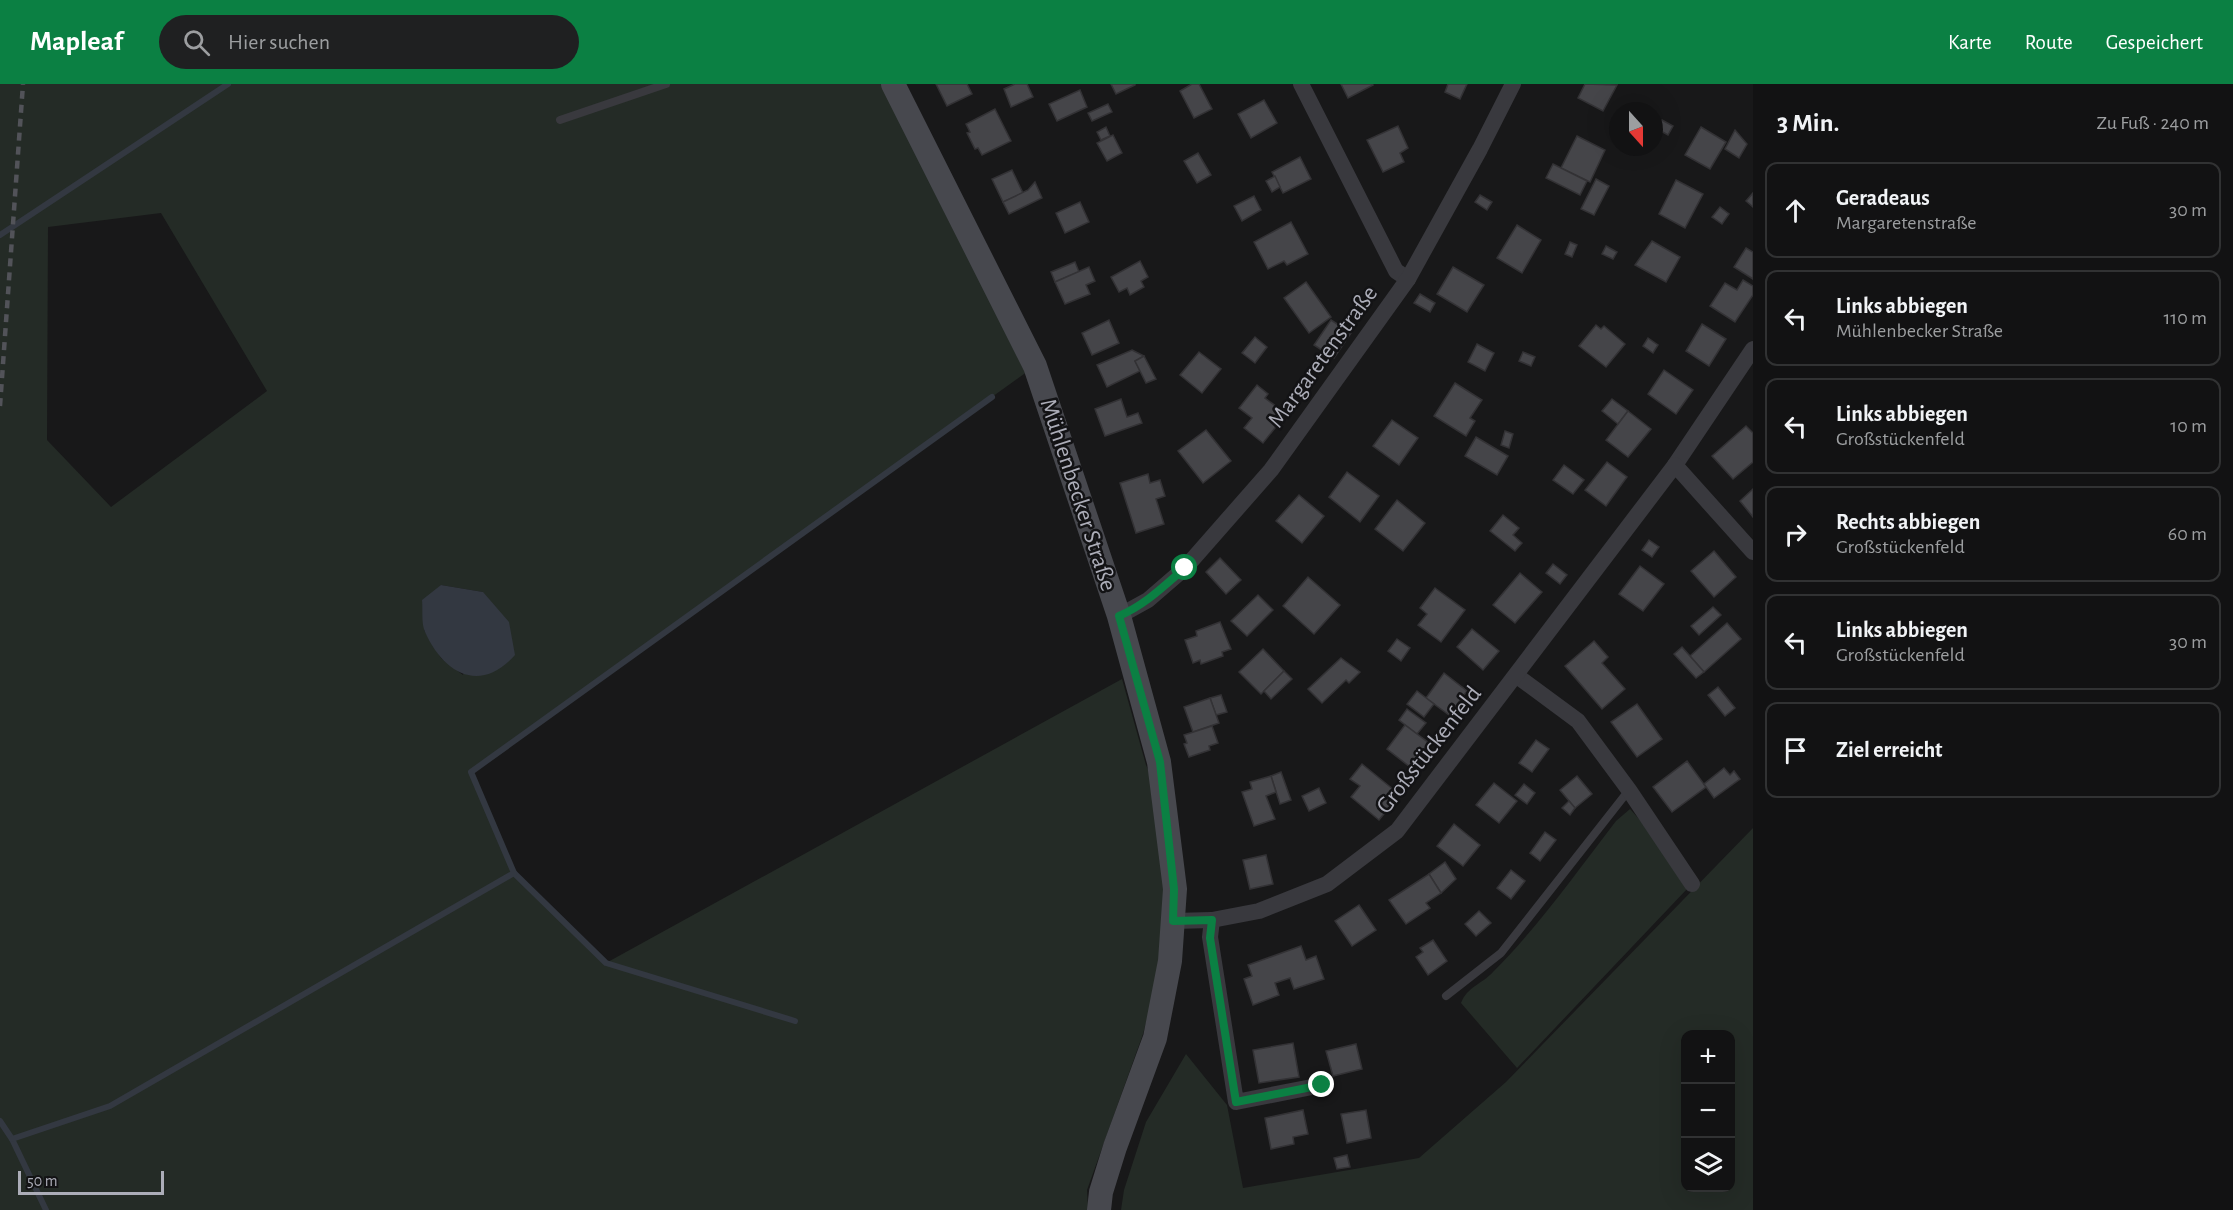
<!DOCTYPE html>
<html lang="de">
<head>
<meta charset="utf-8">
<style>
	body { margin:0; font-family:"Alegreya Sans",sans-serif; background:#1f2021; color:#f1f3f6 }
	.controls { position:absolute; right:18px; bottom:18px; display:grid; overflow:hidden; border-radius:12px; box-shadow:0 6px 24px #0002 }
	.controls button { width:54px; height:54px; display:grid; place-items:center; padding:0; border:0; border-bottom:2px solid #313233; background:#121213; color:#f1f3f6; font:30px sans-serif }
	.compass { position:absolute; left:1609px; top:18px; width:54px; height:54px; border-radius:50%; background:#121213; box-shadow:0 6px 24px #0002; rotate:159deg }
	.scale { position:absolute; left:18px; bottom:15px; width:146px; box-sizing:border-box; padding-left:6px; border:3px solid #acadb8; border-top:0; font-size:16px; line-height:21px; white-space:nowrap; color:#acadb8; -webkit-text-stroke:4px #131315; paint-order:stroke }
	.stop { position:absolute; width:18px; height:18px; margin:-14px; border:4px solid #0b8043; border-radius:50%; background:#fff }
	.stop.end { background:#0b8043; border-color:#fff; box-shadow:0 2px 6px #0008 }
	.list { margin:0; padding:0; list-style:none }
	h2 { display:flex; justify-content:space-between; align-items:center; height:78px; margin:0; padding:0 24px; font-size:26px }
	h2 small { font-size:20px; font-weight:400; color:#9c9ea0 }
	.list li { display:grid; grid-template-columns:39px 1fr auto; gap:18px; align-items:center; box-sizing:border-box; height:96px; margin:0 12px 12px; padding:0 12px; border:2px solid #313233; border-radius:12px }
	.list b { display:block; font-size:22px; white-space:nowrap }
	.list p { margin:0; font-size:20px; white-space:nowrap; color:#9c9ea0 }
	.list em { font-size:20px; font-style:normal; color:#9c9ea0 }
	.icon { flex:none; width:33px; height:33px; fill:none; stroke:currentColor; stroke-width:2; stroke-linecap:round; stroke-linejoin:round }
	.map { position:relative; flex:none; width:1753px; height:1126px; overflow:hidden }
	header { display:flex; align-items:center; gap:36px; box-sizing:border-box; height:84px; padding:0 30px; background:#0b8043; color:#fff }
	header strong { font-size:28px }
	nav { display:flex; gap:33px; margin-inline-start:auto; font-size:21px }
	.search { width:420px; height:54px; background:#1f2021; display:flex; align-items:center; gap:15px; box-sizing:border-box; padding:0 21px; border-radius:33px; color:#9c9ea0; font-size:22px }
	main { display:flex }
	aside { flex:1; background:#121213 }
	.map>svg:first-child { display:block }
</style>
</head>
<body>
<header>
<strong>Mapleaf</strong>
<div class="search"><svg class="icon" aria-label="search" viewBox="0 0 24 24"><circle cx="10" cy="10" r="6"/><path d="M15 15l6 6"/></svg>Hier suchen</div>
<nav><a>Karte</a><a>Route</a><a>Gespeichert</a></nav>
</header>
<main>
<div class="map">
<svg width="1753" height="1126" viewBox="0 0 1753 1126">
	<rect width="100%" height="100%" fill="#181819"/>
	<g fill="#242b26" fill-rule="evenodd">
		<path d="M0,0H893L1035,282L471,688L514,789L606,879L1122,595L1146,681L1167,727L1173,837L1143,950L1087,1106L1088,1126H0ZM161,129L267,307L111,423L47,356L48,143ZM441,501L483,508L463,591L441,574L424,546Z"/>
		<path d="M1630,725L1647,744L1687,805L1517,984L1461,919C1467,903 1482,900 1493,888C1539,842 1576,789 1616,737Z"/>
		<path d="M1753,744V1126H1121L1124,1106L1146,1038L1186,970L1227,1021L1243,1104L1419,1074L1506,998ZM1686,950H1730V1104H1686Z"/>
	</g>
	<path fill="#333841" d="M441,501L483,508L509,538L515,571C480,610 444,590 425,548C421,539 423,525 422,516Z"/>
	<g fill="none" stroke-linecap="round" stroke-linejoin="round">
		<g stroke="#333841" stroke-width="6">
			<path d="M0,151L228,0"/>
			<path d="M514,789L606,879L795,937"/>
			<path d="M0,1037L12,1055L46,1126"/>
			<path d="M12,1055L110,1022L514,789L471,688L992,313"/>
		</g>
	</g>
	<g fill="#454549" stroke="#333235" stroke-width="1.5">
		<path d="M936,0H967L972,10L947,22Z"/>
		<path d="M1015,0H1027L1033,13L1011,23L1004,5Z"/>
		<path d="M1111,0H1135V1L1116,10Z"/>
		<path d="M1192,0H1199L1212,25L1194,34L1180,7Z"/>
		<path d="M1341,0H1372L1373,1L1348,14Z"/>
		<path d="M1448,0H1467L1460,15L1445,8Z"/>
		<path d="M1585,0L1617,1L1603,27L1578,14Z"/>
		<path d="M1080,6L1087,23L1057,37L1049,20Z"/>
		<path d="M1264,16L1277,39L1251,54L1238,30Z"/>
		<path d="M1108,20L1112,28L1092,37L1088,29Z"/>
		<path d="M995,25L1011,57L982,71L978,64L975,65L967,49L970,48L966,40Z"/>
		<path d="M1662,36L1673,42L1668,51L1657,45Z"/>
		<path d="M1398,42L1408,64L1400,69L1404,78L1383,88L1367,56Z"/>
		<path d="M1106,43L1110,52L1101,56L1097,48Z"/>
		<path d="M1701,43L1726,58L1710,85L1685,71Z"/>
		<path d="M1735,46L1747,60L1739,74L1725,65Z"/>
		<path d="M1113,51L1122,69L1107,77L1097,59Z"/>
		<path d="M1577,52L1605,66L1590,98L1561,84Z"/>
		<path d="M1198,69L1211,91L1197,99L1184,77Z"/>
		<path d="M1300,73L1311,95L1283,109L1272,88Z"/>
		<path d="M1553,80L1587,97L1580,111L1546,94Z"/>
		<path d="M1012,86L1023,109L1003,118L992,95Z"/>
		<path d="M1275,92L1280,103L1272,108L1266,97Z"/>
		<path d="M1596,95L1609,102L1594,131L1581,125Z"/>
		<path d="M1676,96L1703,110L1685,144L1659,130Z"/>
		<path d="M1035,98L1042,114L1009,130L1003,118L1028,106Z"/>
		<path d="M1753,109V123L1746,117Z"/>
		<path d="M1480,111L1492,118L1487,126L1475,118Z"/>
		<path d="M1254,112L1261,126L1242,137L1234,122Z"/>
		<path d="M1080,118L1089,138L1065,149L1056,129Z"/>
		<path d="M1720,123L1729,130L1722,140L1712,133Z"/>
		<path d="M1291,138L1308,170L1287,181L1284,177L1268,185L1254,158Z"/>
		<path d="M1517,141L1541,156L1522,189L1497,174Z"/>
		<path d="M1652,157L1680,173L1666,198L1635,181Z"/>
		<path d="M1570,158L1577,161L1572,173L1565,170Z"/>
		<path d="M1606,162L1617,168L1613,175L1602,170Z"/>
		<path d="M1746,164L1753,168V195L1734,183Z"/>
		<path d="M1140,177L1148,193L1141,197L1144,203L1130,211L1127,204L1119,208L1111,193Z"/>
		<path d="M1075,178L1079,188L1055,198L1051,188Z"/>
		<path d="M1089,183L1095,197L1086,201L1090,210L1065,220L1055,198Z"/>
		<path d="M1453,183L1484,201L1467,228L1437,210Z"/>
		<path d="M1743,196L1753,202V211L1735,238L1710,222L1725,199L1737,206Z"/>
		<path d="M1306,198L1331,233L1309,249L1284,214Z"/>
		<path d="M1420,210L1435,219L1430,228L1414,219Z"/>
		<path d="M1109,236L1119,259L1092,271L1082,249Z"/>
		<path d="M1331,236L1351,249L1334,274L1314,261Z"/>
		<path d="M1702,240L1726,255L1709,282L1686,267Z"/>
		<path d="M1596,241L1601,245L1604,242L1625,260L1606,283L1579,262Z"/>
		<path d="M1255,253L1267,263L1255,279L1242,269Z"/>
		<path d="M1648,254L1658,261L1653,269L1643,262Z"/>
		<path d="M1477,260L1494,269L1485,287L1468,278Z"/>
		<path d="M1132,266L1144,272L1135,277L1140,287L1107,303L1097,281Z"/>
		<path d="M1199,268L1221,285L1202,309L1180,291Z"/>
		<path d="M1523,268L1535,273L1531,282L1519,277Z"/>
		<path d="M1144,272L1156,295L1146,299L1135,277Z"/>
		<path d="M1664,286L1693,306L1676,330L1648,310Z"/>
		<path d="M1455,299L1482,316L1470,334L1475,337L1466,352L1434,332Z"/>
		<path d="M1257,301L1268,310L1265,314L1286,330L1263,359L1244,344L1252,334L1239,324Z"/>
		<path d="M1121,315L1127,333L1138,329L1142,339L1105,352L1095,325Z"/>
		<path d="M1612,315L1628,327L1618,340L1602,327Z"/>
		<path d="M1628,327L1651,345L1628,373L1606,356Z"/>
		<path d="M1392,336L1418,354L1399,381L1373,362Z"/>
		<path d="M1746,342L1753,349V378L1733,395L1712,372Z"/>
		<path d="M1206,346L1231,377L1203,399L1178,367Z"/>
		<path d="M1505,347L1513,350L1509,364L1501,361Z"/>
		<path d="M1476,353L1508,372L1497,391L1465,372Z"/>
		<path d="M1607,378L1627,393L1606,422L1585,406Z"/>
		<path d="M1564,381L1584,396L1573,410L1553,396Z"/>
		<path d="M1347,388L1379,412L1360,438L1329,413Z"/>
		<path d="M1148,390L1150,399L1160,396L1165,412L1156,415L1164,440L1136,449L1120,399Z"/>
		<path d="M1753,405V433L1740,417Z"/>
		<path d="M1299,411L1324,432L1302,459L1276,437Z"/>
		<path d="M1397,416L1425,439L1403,467L1375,445Z"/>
		<path d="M1503,431L1519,444L1513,451L1522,459L1515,467L1490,447Z"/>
		<path d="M1649,456L1659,463L1652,473L1642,466Z"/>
		<path d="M1714,467L1736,493L1714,513L1691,487Z"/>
		<path d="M1220,474L1241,496L1226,510L1206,488Z"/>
		<path d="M1553,480L1567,491L1560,500L1546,489Z"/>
		<path d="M1640,482L1664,500L1643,527L1619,510Z"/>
		<path d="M1520,489L1542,508L1515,539L1493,521Z"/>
		<path d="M1308,493L1340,521L1314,550L1283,522Z"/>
		<path d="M1435,504L1465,526L1441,558L1418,541L1427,530L1420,524Z"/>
		<path d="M1258,511L1273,526L1247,552L1231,537Z"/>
		<path d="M1713,523L1721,531L1699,551L1691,542Z"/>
		<path d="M1220,538L1231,565L1222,568L1223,572L1201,580L1200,576L1193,579L1185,556L1197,552L1196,547Z"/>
		<path d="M1727,539L1741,555L1704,588L1690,572Z"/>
		<path d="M1472,545L1499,567L1483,586L1457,563Z"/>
		<path d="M1397,555L1410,564L1401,577L1388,567Z"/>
		<path d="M1594,557L1608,573L1602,579L1625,605L1602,625L1565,582Z"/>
		<path d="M1682,563L1704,588L1696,594L1674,570Z"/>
		<path d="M1263,565L1284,587L1261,610L1239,588Z"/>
		<path d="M1341,574L1360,588L1349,599L1346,596L1322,619L1308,605Z"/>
		<path d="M1284,587L1292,595L1271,615L1264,607Z"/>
		<path d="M1444,589L1467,607L1449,631L1426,614Z"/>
		<path d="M1718,603L1735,624L1725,632L1708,611Z"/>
		<path d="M1417,607L1434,620L1424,633L1407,620Z"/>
		<path d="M1221,611L1227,628L1216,631L1210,614Z"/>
		<path d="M1210,614L1219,639L1193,648L1184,623Z"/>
		<path d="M1637,620L1662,655L1637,673L1611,638Z"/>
		<path d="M1407,625L1426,639L1417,650L1399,636Z"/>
		<path d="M1405,641L1429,659L1410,683L1387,665Z"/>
		<path d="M1212,642L1218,659L1209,662L1210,666L1189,673L1184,660L1187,659L1184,651Z"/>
		<path d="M1536,656L1549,665L1532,688L1519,679Z"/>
		<path d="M1687,677L1706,703L1672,728L1653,703Z"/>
		<path d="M1362,680L1394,706L1386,715L1392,720L1379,736L1351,713L1360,702L1350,695Z"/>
		<path d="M1724,684L1730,691L1734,687L1740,695L1714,714L1704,700Z"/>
		<path d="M1281,688L1291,716L1280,720L1271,692Z"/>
		<path d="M1271,692L1276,708L1266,712L1275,735L1254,742L1242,708L1252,705L1250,698Z"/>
		<path d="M1577,692L1592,710L1575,724L1560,706Z"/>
		<path d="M1494,699L1517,717L1499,739L1476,721Z"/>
		<path d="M1524,700L1535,709L1527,720L1515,711Z"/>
		<path d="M1319,704L1326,719L1309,727L1302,712Z"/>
		<path d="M1569,717L1575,724L1570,731L1562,724Z"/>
		<path d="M1454,740L1480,761L1463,782L1437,762Z"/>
		<path d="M1545,748L1556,756L1540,777L1530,769Z"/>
		<path d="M1266,771L1273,800L1250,805L1243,776Z"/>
		<path d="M1445,778L1456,795L1441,809L1429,790Z"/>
		<path d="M1511,786L1525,797L1511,815L1497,804Z"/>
		<path d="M1429,790L1441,809L1426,819L1430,824L1406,840L1389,816Z"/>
		<path d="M1359,821L1376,846L1352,862L1335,837Z"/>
		<path d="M1479,827L1491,839L1476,852L1465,840Z"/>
		<path d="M1433,856L1447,877L1428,891L1416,873L1423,868L1420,864Z"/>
		<path d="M1301,862L1306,876L1316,872L1324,895L1294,905L1290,894L1275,899L1279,911L1253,921L1244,895L1252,892L1248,881Z"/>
		<path d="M1293,959L1299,993L1259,999L1253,966Z"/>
		<path d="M1356,960L1362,985L1333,992L1326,967Z"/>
		<path d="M1303,1026L1308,1050L1293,1053L1294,1060L1271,1065L1265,1034Z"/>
		<path d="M1366,1026L1371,1054L1347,1059L1341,1030Z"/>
		<path d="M1347,1071L1350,1083L1337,1085L1334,1074Z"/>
	</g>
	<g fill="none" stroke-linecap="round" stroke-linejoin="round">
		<g stroke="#39393e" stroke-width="8">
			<path d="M560,36L666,0"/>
			<path d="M1446,912L1501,869L1629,706"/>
		</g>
		<g stroke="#39393e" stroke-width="16">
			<path d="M1301,0L1396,187L1408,195"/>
			<path d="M1675,381L1753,265"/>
			<path d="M1119,532L1148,516L1185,484L1271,386L1408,195L1480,65L1513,0"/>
			<path d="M1517,592L1578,637L1629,706L1692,800"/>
			<path d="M1212,836L1210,853L1236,1018L1322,1001"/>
			<path d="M1173,837L1212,836L1259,827L1327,800L1397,747L1675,381L1753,468"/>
		</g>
		<path stroke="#47484e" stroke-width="24" d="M893,0L1035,282L1119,532L1159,678L1175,805L1170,877L1155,954L1115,1063L1101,1108L1099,1126"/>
		<path stroke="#525359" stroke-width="4.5" stroke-dasharray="8 6" stroke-linecap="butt" d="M0,322L23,0"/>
	</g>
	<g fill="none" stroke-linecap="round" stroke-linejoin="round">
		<path stroke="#0b8043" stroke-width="8" d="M1185,484C1164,502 1145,521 1119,532L1160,678L1174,805L1173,837L1212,836L1210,854L1236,1018L1322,1001"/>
	</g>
	<g text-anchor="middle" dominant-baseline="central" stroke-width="5" stroke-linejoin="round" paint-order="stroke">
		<g font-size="24" fill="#acadb8" stroke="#131315">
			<text transform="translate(1323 273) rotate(-54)">Margaretenstraße</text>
			<text transform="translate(1078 411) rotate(72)">Mühlenbecker Straße</text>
			<text transform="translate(1429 666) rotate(-52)">Großstückenfeld</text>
		</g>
	</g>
</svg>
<div class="controls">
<button>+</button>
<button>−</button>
<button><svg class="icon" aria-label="layers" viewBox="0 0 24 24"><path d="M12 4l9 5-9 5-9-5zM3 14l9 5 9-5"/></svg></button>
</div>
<svg class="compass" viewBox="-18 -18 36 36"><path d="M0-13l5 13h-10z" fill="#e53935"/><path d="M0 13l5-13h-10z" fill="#9c9ea0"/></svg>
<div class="scale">50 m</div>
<div class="stop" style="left:1185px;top:484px"></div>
<div class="stop end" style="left:1322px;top:1001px"></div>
</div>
<aside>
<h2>3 Min.<small>Zu Fuß · 240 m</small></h2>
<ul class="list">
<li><svg class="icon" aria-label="ahead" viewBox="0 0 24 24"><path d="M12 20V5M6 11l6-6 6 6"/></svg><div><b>Geradeaus</b><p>Margaretenstraße</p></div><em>30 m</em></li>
<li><svg class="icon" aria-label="left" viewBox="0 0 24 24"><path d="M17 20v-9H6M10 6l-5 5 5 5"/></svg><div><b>Links abbiegen</b><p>Mühlenbecker Straße</p></div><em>110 m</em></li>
<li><svg class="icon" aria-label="left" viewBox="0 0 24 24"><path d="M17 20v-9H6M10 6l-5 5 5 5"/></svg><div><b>Links abbiegen</b><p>Großstückenfeld</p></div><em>10 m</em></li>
<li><svg class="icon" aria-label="right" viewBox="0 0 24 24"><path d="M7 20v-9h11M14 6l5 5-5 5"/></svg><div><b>Rechts abbiegen</b><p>Großstückenfeld</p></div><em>60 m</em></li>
<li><svg class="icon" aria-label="left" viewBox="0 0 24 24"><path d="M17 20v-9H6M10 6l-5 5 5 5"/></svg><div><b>Links abbiegen</b><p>Großstückenfeld</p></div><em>30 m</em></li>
<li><svg class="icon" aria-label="arrive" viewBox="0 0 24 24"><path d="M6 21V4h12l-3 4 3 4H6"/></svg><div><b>Ziel erreicht</b></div></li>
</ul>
</aside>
</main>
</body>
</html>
